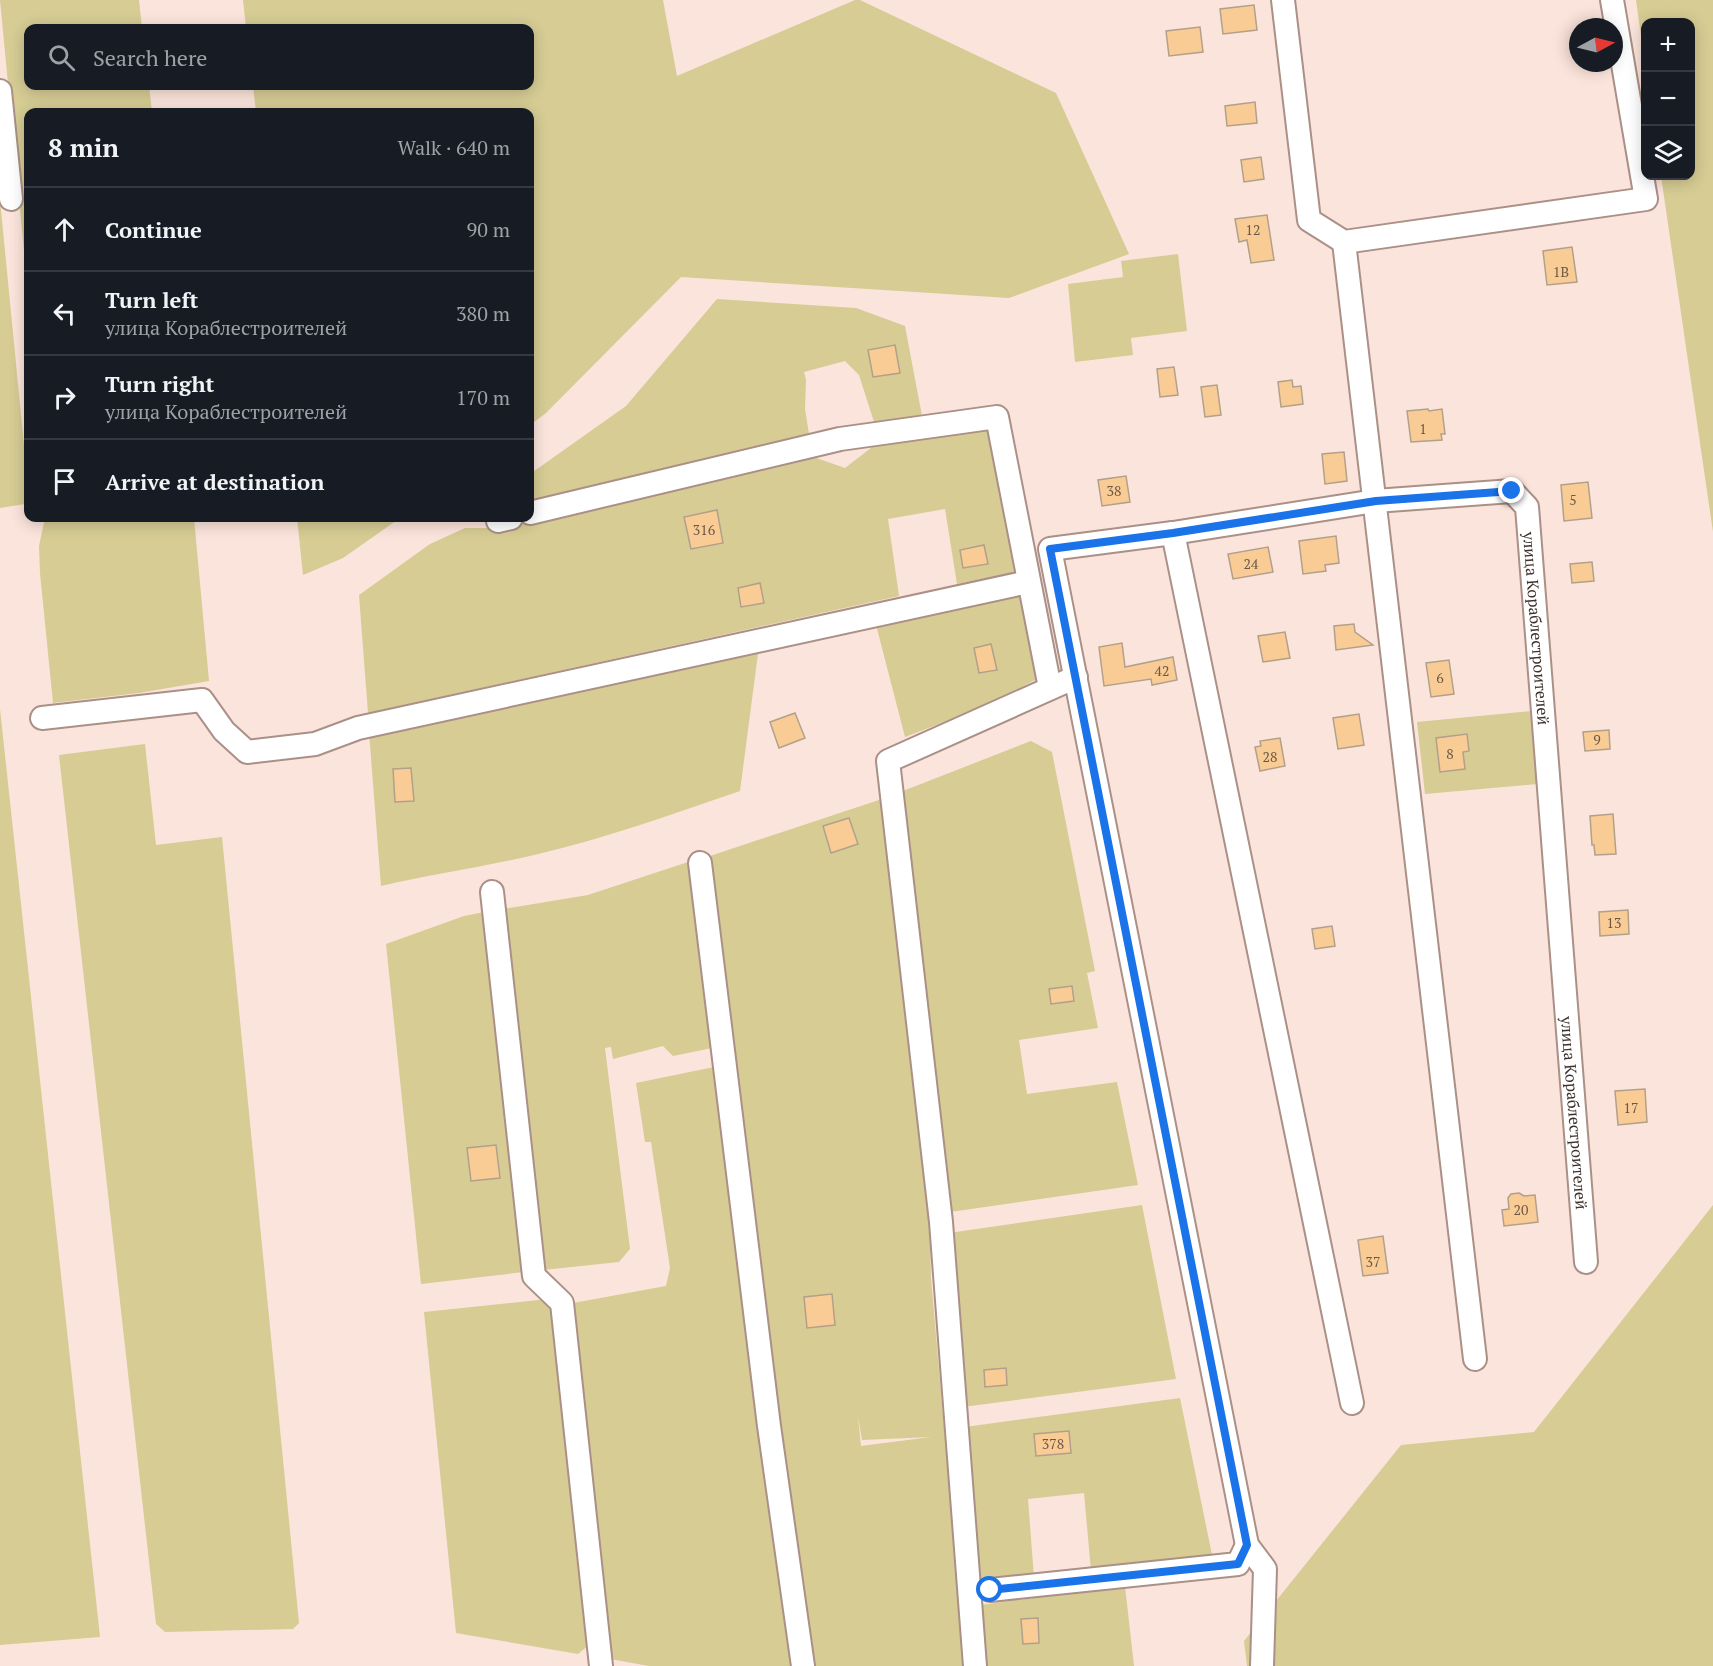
<!DOCTYPE html>
<meta charset="utf-8">
<style>
body{margin:0;font-family:"PT Serif",serif;background:#20242c;color:#f1f3f6}
.controls{position:absolute;right:18px;top:18px;display:grid;overflow:hidden;border-radius:12px;box-shadow:0 3px 15px #0003}
.controls button{width:54px;height:54px;display:grid;place-items:center;padding:0;border:0;border-bottom:2px solid #363941;background:#171b24;color:#f1f3f6;font:30px sans-serif}
.compass{position:absolute;left:1569px;top:18px;width:54px;height:54px;border-radius:50%;background:#171b24;box-shadow:0 3px 15px #0003;rotate:83deg}
.stop{position:absolute;width:18px;height:18px;margin:-14px;border:4px solid #1a73e8;border-radius:50%;background:#fff}
.stop.end{background:#1a73e8;border-color:#fff;box-shadow:0 2px 6px #0008}
.list{margin:0;padding:0;list-style:none}
h2{display:flex;justify-content:space-between;align-items:center;height:78px;margin:0;padding:0 24px;font-size:26px}
h2 small{font-size:20px;font-weight:400;color:#9ea1a6}
.list li{display:grid;grid-template-columns:39px 1fr auto;gap:18px;align-items:center;box-sizing:border-box;height:84px;padding:0 24px;border-top:2px solid #363941}
.list b{display:block;font-size:22px;white-space:nowrap}
.list p{margin:0;font-size:20px;white-space:nowrap;color:#9ea1a6}
.list em{font-size:20px;font-style:normal;color:#9ea1a6}
.icon{flex:none;width:33px;height:33px;fill:none;stroke:currentColor;stroke-width:2;stroke-linecap:round;stroke-linejoin:round}
.map{position:relative;flex:none;width:1713px;height:1666px;overflow:hidden}
.search{position:absolute;background:#171b24;box-shadow:0 3px 15px #0003;left:24px;top:24px;width:510px;height:66px;display:flex;align-items:center;gap:15px;box-sizing:border-box;padding:0 21px;border-radius:12px;color:#9ea1a6;font-size:22px}
.panel{position:absolute;background:#171b24;box-shadow:0 3px 15px #0003;left:24px;top:108px;width:510px;height:414px;border-radius:12px}
.map>svg:first-child{display:block}
</style>
<div class="map">
<svg width="1713" height="1666" viewBox="0 0 1713 1666">
<rect width="100%" height="100%" fill="#fbe4db"/>
<path fill="#d6cc94" fill-rule="evenodd" d="M0,0H139L142,28H28V86H149L152,112H28V293Z
M243,0H663L677,76L855,0H860L1056,93L1129,254L1009,298L681,277L546,413L530,425V112H256L253,86H530V28H246Z
M1636,0H1713V532L1661,176H1690V22H1646L1645,65Z
M0,200L28,486L25,504L0,508Z
M1178,254L1187,331L1131,338L1133,355L1075,362L1068,284L1123,277L1121,261Z
M717,299L856,308L905,326L922,416L875,425L859,375L845,361L804,372L806,380L805,409L809,434L530,501V474L626,406Z
M989,424L1017,572L957,584L945,509L888,519L899,596L368,713L359,595L430,544L465,528H499L805,454L845,468L876,444Z
M45,518H194L209,681L139,693L53,703L40,573L39,546Z
M297,518H400L343,558L303,575Z
M1020,591L1037,679L978,709L905,737L875,621Z
M759,646L740,791C672,814 604,839 534,855C483,867 432,874 381,886L369,732Z
M0,709L100,1637L0,1645Z
M1532,711L1538,784L1425,794L1417,722Z
M1031,741L1052,752L1095,971L1087,973L1098,1028L1019,1040L1027,1094L1117,1082L1138,1185L950,1212L903,791Z
M145,744L156,845L222,837L299,1623L293,1629L165,1632L156,1624L59,755Z
M885,798L929,1194L931,1278L965,1666H814C774,1397 741,1127 710,856ZM858,1416L862,1440L931,1437L861,1446Z
M691,861L712,1048L673,1056L663,1046L613,1059L611,1047L605,1048L630,1249L619,1262L543,1270L503,909L588,895Z
M484,912L524,1272L421,1284L386,944L464,916Z
M714,1067L794,1666H649L610,1659L573,1303L666,1286L670,1268L651,1142H645L636,1083Z
M1142,1205L1176,1379L963,1407L949,1233Z
M1713,1205V1666H1247L1244,1641L1401,1445L1534,1432Z
M548,1299L553,1305L590,1644L578,1654L456,1633L424,1312Z
M1180,1398L1212,1555L1091,1571L1084,1493L1028,1499L1034,1578L978,1585L965,1427Z
M1125,1586L1134,1666H985L980,1605Z"/>
<path fill="#facc95" stroke="#b2a08b" stroke-width="1.5" d="M1254,5L1257,30L1223,34L1220,9Z
M1200,27L1203,52L1169,56L1166,31Z
M1255,102L1257,123L1227,126L1225,106Z
M1261,157L1264,179L1244,182L1241,160Z
M1267,215L1274,260L1251,263L1247,240L1239,242L1235,219Z
M1572,247L1577,282L1547,285L1543,251Z
M895,345L900,373L873,377L868,350Z
M1174,367L1178,395L1160,397L1157,369Z
M1292,380L1293,387L1301,386L1303,404L1281,407L1278,382Z
M1217,385L1221,415L1205,417L1201,387Z
M1428,409L1429,411L1442,409L1445,434H1441L1442,440L1411,442L1407,411Z
M1344,452L1347,481L1325,484L1322,454Z
M1126,476L1130,502L1102,506L1098,480Z
M1588,482L1592,518L1564,521L1561,485Z
M717,510L723,543L691,549L684,517Z
M1336,536L1339,563L1325,565L1326,571L1303,574L1299,541Z
M984,545L988,564L963,568L960,550Z
M1268,547L1273,572L1233,579L1228,554Z
M1592,562L1594,581L1572,583L1570,564Z
M760,583L764,603L741,607L738,588Z
M1354,624L1355,632L1373,645L1336,650L1334,626Z
M1285,632L1290,658L1263,662L1258,636Z
M1122,643L1125,667L1173,657L1177,680L1152,685L1151,679L1104,686L1099,647Z
M991,644L997,670L979,673L974,648Z
M1449,660L1454,694L1431,697L1426,663Z
M795,713L805,738L779,748L770,722Z
M1359,714L1364,745L1338,749L1333,718Z
M1609,730L1610,749L1585,751L1583,732Z
M1467,734L1469,751L1463,752L1465,769L1440,772L1436,738Z
M1280,738L1285,766L1260,771L1255,747L1261,746L1260,741Z
M411,768L414,801L395,802L393,769Z
M1613,814L1616,854L1595,855L1594,845H1592L1590,816Z
M849,818L858,844L831,853L823,826Z
M1628,910L1629,934L1600,936L1599,912Z
M1332,926L1335,946L1315,949L1312,929Z
M1072,986L1074,1001L1051,1004L1049,989Z
M1645,1089L1647,1122L1618,1125L1615,1091Z
M496,1145L500,1178L471,1181L467,1148Z
M1519,1193L1524,1196L1535,1195L1538,1222L1504,1226L1502,1210L1509,1209L1508,1198L1511,1194Z
M1383,1236L1388,1273L1363,1276L1358,1240Z
M832,1294L835,1325L807,1328L804,1297Z
M1006,1368L1007,1385L985,1387L984,1370Z
M1069,1431L1071,1453L1036,1456L1034,1434Z
M1038,1618L1039,1643L1023,1644L1021,1619Z"/>
<g fill="none" stroke-linecap="round" stroke-linejoin="round">
<defs>
<g id="street">
<path d="M1283,0L1309,220L1344,242L1646,199L1612,0"/>
<path d="M0,91L11,199"/>
<path d="M1344,242L1475,1359"/>
<path d="M530,513L840,439L997,417L1050,688"/>
<path d="M498,521L511,518"/>
<path d="M1173,533L1352,1403"/>
<path d="M42,718L202,700L224,731L247,752L315,744L358,728L1028,582"/>
<path d="M700,863L769,1426L803,1666"/>
<path d="M492,892L534,1276L562,1303L601,1666"/>
<path d="M990,1590L1238,1564L1247,1545"/>
<path d="M975,1666L941,1222L888,761L1076,677"/>
<path id="s1" d="M1262,1666L1265,1569L1247,1545L1050,549L1173,533L1375,501L1512,491L1527,507L1586,1262"/>
</g>
</defs>
<use href="#street" stroke="#aa9086" stroke-width="26"/>
<use href="#street" stroke="#fff" stroke-width="22"/>
</g>
<g fill="none" stroke-linecap="round" stroke-linejoin="round">
<path stroke="#1a73e8" stroke-width="8" d="M990,1590L1238,1564L1247,1545L1050,549L1173,533L1376,501L1512,491"/>
</g>
<g text-anchor="middle" stroke-width="5" stroke-linejoin="round" paint-order="stroke">
<g font-size="14" fill="#6c5847">
<text x="1253" y="235">12</text>
<text x="1561" y="277">1В</text>
<text x="1423" y="434">1</text>
<text x="1114" y="496">38</text>
<text x="1573" y="505">5</text>
<text x="704" y="535">316</text>
<text x="1251" y="569">24</text>
<text x="1162" y="676">42</text>
<text x="1440" y="683">6</text>
<text x="1597" y="745">9</text>
<text x="1450" y="759">8</text>
<text x="1270" y="762">28</text>
<text x="1614" y="928">13</text>
<text x="1631" y="1113">17</text>
<text x="1521" y="1215">20</text>
<text x="1373" y="1267">37</text>
<text x="1053" y="1449">378</text>
</g>
<g font-size="16" fill="#3c312d" stroke="#fff">
<text dy="6" stroke="none"><textPath href="#s1" startOffset="1752">улица Кораблестроителей</textPath></text>
<text dy="6" stroke="none"><textPath href="#s1" startOffset="2238">улица Кораблестроителей</textPath></text>
</g>
</g>
</svg>
<div class="controls">
<button>+</button>
<button>−</button>
<button><svg class="icon" aria-label="layers" viewBox="0 0 24 24"><path d="M12 4l9 5-9 5-9-5zM3 14l9 5 9-5"/></svg></button>
</div>
<svg class="compass" viewBox="-18 -18 36 36"><path d="M0-13l5 13h-10z" fill="#e53935"/><path d="M0 13l5-13h-10z" fill="#9ea1a6"/></svg>
<div class="stop" style="left:990px;top:1590px"></div>
<div class="stop end" style="left:1512px;top:491px"></div>
<div class="search"><svg class="icon" aria-label="search" viewBox="0 0 24 24"><circle cx="10" cy="10" r="6"/><path d="M15 15l6 6"/></svg>Search here</div>
<section class="panel">
<h2>8 min<small>Walk · 640 m</small></h2>
<ul class="list">
<li><svg class="icon" aria-label="ahead" viewBox="0 0 24 24"><path d="M12 20V5M6 11l6-6 6 6"/></svg><div><b>Continue</b></div><em>90 m</em></li>
<li><svg class="icon" aria-label="left" viewBox="0 0 24 24"><path d="M17 20v-9H6M10 6l-5 5 5 5"/></svg><div><b>Turn left</b><p>улица Кораблестроителей</p></div><em>380 m</em></li>
<li><svg class="icon" aria-label="right" viewBox="0 0 24 24"><path d="M7 20v-9h11M14 6l5 5-5 5"/></svg><div><b>Turn right</b><p>улица Кораблестроителей</p></div><em>170 m</em></li>
<li><svg class="icon" aria-label="arrive" viewBox="0 0 24 24"><path d="M6 21V4h12l-3 4 3 4H6"/></svg><div><b>Arrive at destination</b></div></li>
</ul>
</section>
</div>
